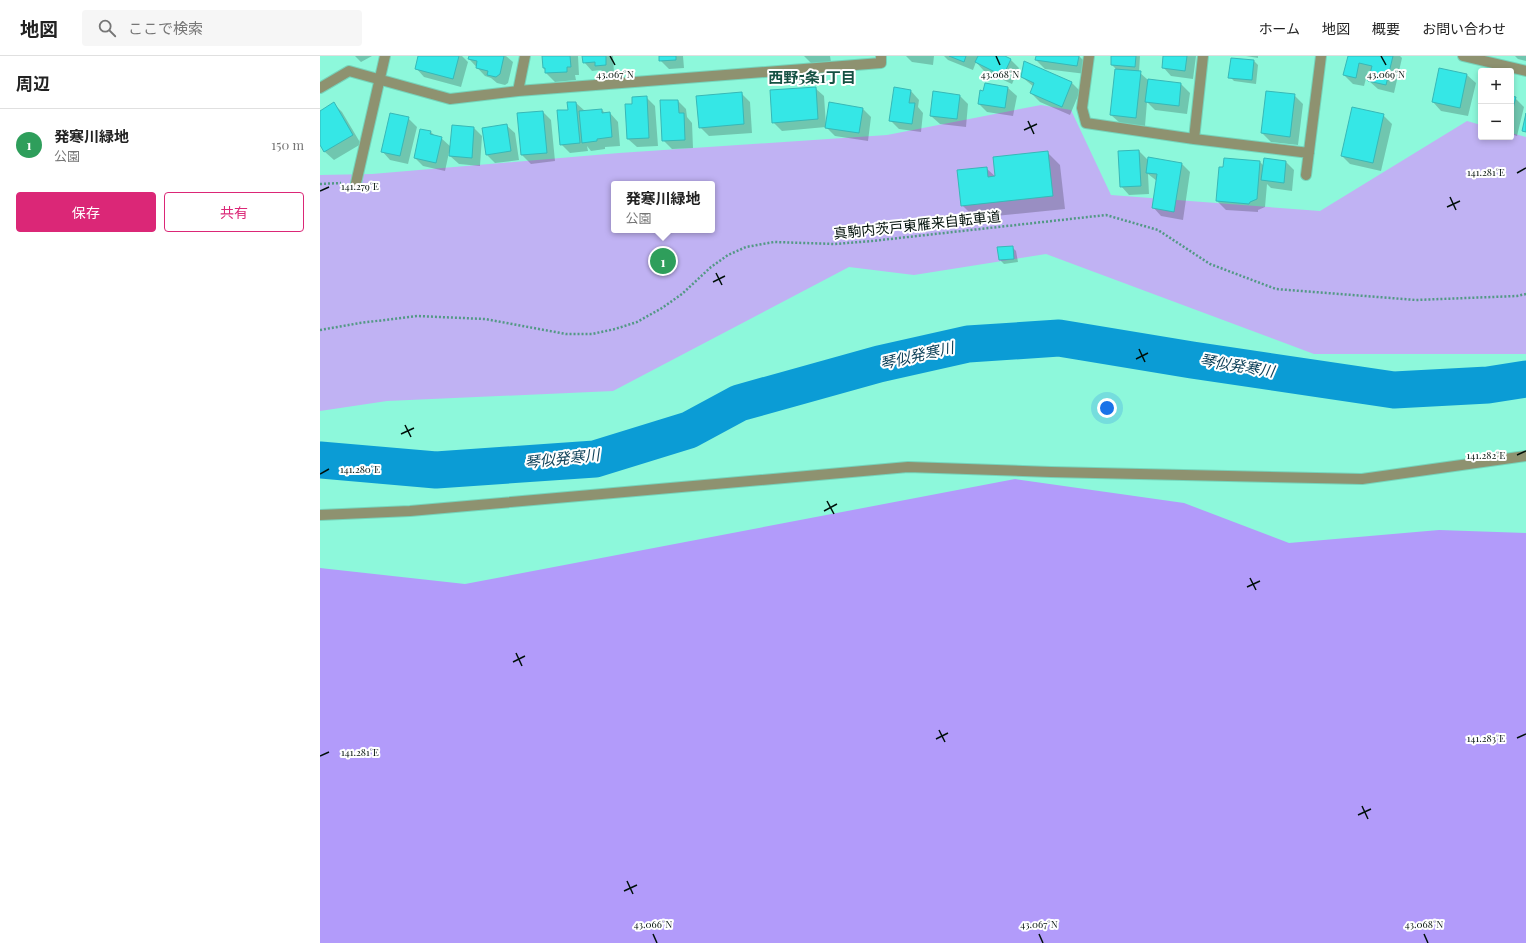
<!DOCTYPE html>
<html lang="ja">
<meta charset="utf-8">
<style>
body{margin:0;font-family:"Playfair Display","Noto Sans JP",serif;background:#f6f6f6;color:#222}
.controls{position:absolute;right:12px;top:12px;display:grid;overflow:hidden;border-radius:4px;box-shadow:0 2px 6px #0003}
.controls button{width:36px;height:36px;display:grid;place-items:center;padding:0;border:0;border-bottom:1px solid #e0e0e0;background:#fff;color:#222;font:20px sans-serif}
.you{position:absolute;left:787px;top:352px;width:14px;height:14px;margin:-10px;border:3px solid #fff;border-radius:50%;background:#1a73e8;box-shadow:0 0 0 6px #1a73e833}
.badge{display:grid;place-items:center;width:26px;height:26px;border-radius:50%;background:#db2777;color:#fff;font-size:13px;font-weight:700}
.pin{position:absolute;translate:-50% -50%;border:2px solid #fff;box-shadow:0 1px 4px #0006}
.popup{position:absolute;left:291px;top:125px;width:104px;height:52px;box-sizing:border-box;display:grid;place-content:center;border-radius:4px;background:#fff;filter:drop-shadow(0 1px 3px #0005);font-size:13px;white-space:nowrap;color:#767676}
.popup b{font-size:15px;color:#222}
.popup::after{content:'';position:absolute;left:50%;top:100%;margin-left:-8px;border:8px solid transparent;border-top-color:#fff}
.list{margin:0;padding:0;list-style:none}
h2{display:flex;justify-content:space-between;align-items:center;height:52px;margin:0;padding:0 16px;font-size:17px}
h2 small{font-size:13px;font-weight:400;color:#767676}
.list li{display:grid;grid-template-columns:26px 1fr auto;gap:12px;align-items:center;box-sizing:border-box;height:72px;padding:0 16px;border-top:1px solid #e0e0e0}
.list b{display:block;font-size:15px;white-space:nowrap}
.list p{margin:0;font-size:13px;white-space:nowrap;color:#767676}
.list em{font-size:13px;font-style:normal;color:#767676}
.actions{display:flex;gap:8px;padding:12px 16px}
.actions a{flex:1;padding:9px 0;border:1px solid #db2777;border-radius:4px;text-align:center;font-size:14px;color:#db2777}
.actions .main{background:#db2777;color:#fff}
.icon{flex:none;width:22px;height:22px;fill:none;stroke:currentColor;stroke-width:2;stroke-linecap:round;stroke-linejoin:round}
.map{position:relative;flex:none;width:1206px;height:887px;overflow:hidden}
header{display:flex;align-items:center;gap:24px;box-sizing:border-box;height:56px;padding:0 20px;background:#fff;border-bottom:1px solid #e0e0e0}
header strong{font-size:19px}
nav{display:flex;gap:22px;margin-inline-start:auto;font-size:14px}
.search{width:280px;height:36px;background:#f6f6f6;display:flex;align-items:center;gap:10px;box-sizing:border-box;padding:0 14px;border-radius:4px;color:#767676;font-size:15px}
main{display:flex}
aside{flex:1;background:#fff}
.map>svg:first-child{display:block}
</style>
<header>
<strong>地図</strong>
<div class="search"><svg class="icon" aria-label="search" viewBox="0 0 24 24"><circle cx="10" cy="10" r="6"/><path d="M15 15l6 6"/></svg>ここで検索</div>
<nav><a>ホーム</a><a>地図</a><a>概要</a><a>お問い合わせ</a></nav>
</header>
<main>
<aside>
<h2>周辺<small></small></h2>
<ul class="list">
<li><span class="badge" style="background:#2e9e5b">1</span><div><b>発寒川緑地</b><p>公園</p></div><em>150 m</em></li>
</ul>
<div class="actions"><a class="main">保存</a><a>共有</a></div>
</aside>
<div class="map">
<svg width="1206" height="887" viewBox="0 0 1206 887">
<rect width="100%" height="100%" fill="#8df8db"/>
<path fill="#c0b2f3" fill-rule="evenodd" d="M721,49L751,54L791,139L1000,155L1147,65L1161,69V81H1191V77L1206,81V298H994L726,198L594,219L529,211L293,335L67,345L0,355V119L52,118L299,97L567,79ZM294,128H392V174H294Z"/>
<path fill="#b29bfa" d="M695,423L864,447L969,487L1119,474L1206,477V887H0V512L145,528Z"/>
<path fill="#0003" d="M35,0H52L41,6Z
M99,0H142L148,6L141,31L104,21L96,12Z
M150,0H186L193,6L188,27L185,29L177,27L171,22L165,20L149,3Z
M223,0H258L259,19H255L256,24L235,26L226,17L224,12Z
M263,0H293L294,17L285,18L281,14L272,15L264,6Z
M340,0H363L364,12L349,13L340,4Z
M484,0H510L511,6L492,8Z
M586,0H614L613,9L592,6Z
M624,0H683L691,4L699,12L692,28L664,15L656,6L653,14L628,4Z
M717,0H759L767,8L766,18L725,13L716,4Z
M792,0H820L819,16L828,24L861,28L870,37L867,58L835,54L827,46L825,70L800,67L791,59L796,13L792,9Z
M844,0H876L873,23L851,20L843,11Z
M926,0H938V2Z
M1029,0H1080L1082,2L1074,37L1058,33L1049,25L1051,16L1048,15L1044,30L1033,28L1024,19Z
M1195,0H1206V5L1198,3Z
M912,3L934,5L938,9L936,28L914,25L910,21Z
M705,7L752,27L760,35L750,59L720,46L711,37L714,31L702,21Z
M1120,13L1147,19L1156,27L1148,60L1121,55L1113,46Z
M665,28L688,32L697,40L693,60L667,56L659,48L664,36Z
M495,32L504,40L506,69L543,53L551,61L548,85L515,80L506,71L462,75L453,66Z
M591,35L599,44L598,51L603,57L601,76L579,73L570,64Z
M421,37L430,46L432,77L389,80L380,71Z
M614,37L640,40L648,48L646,71L620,68L611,60Z
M974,39L983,48L978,89L951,86L942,77Z
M326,41L335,50L338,90L317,91L308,83L313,49Z
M1191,41L1195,42L1204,51L1197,80L1191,78Z
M358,45L366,53L367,61L372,67L373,92L352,93L343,84Z
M256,47L265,55L282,54L286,58L290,57L298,66L300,90L285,91V93L271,95L267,90L268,95L250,97L241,88L249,54Z
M14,48L22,56L41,88L14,104L5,96L0,87V56Z
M223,56L231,64L235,105L211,108L202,99L198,58Z
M1063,59L1072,68L1061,115L1030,108L1022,100Z
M88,62L97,71L88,108L70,104L62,95Z
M186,69L195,77L199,104L175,107L167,99Z
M154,72L162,80L160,110L139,108L130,100L131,93L130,92L125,115L103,110L95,102L101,74L111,76L115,80L121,82L131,91Z
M819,95L829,105L862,108L870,116L863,164L841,160L833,151L837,125L828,118L829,138L809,139L801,130Z
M727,96L740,109L745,153L655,162L642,149L666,112L676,121Z
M940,106L944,110L966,106L974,114L972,135L951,132L947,128L945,151L938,154V156L906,154L897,145Z
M692,191L696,195L698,206L684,208L680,204L679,192Z"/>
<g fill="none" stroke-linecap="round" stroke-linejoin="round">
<path stroke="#0b9cd5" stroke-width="37" d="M0,404L116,414L275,403L369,374L419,347L559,308L648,288L739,282L872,304L1074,334L1168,329L1206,323"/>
</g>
<path fill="#35e7e6" stroke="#37b8b7" d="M98,0H139L133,23L95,13Z
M149,0H184L180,18L176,21L167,19L168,15L156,12L157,5L148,3Z
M222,0H250L251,11H247V16L225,17V12H223Z
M262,0H286V9L275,10V6L263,7Z
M339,0H356V4L339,5Z
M629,0H646L644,6Z
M658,0H685L691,3L683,20L655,6Z
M716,0H759L757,10L715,4Z
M791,0H816L815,11L791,9Z
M843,0H867L865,15L842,12Z
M1028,0H1073L1066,29L1048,25L1052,10L1039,7L1036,22L1023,19Z
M911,2L934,4L932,24L908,22Z
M704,5L752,26L742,51L710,37L714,27L701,21Z
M1119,12L1147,18L1140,52L1112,46Z
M795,13L821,15L816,62L790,59Z
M828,23L861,27L859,50L825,46Z
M665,27L688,31L685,52L658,48L660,34L663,35Z
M496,31L498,63L452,67L450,34Z
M574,31L591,34L589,47H595L592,68L569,65Z
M613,35L640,39L637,63L610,60Z
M946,35L975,38L970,81L941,77Z
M422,36L424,68L379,72L376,40Z
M327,40L329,82L307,83L305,48H312V41Z
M1191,40L1196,41L1191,60Z
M340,44H358L359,57H364L365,84L342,85Z
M14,46L33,79L4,96L0,89V55Z
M247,46H256L260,87L240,89L237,54H248Z
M509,46L543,52L539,77L505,72Z
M1032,51L1064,58L1053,107L1021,100Z
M282,53V57L290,56L292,81L277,83V85L262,87L259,55Z
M223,55L227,97L201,99L197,57Z
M70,57L89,61L80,100L61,96Z
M1206,57V76L1202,75Z
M187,68L191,95L166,99L162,72Z
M132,69L154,71L152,102L129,100Z
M100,73L111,75L110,78L122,81L116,107L94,102Z
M819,94L821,130L800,131L798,95Z
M728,95L733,140L641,150L637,114L667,111L668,121L675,120L673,101Z
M828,101L862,107L854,156L832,152L837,118L826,117Z
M904,102L940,105L937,143L930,146L929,148L896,145L899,111H903Z
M944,102L966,105L964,127L941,124Z
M693,190L694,203L679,204L677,191Z"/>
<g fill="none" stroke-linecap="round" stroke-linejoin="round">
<defs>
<path id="street" d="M769,0L762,52L766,67L874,83L989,97
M1143,0L1206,15
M0,32L29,15L130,43L198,35L561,7V0
M198,35L205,0
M874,83L883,0
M986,119L1001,0
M36,127L65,0
M0,459L90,455L588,411L731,416L1042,423L1206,400"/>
</defs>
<use href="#street" stroke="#76d3ba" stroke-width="12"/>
<path stroke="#539885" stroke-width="2.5" stroke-dasharray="2 2" stroke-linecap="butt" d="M0,128L21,127
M0,274L40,267L97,260L165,263L246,278H272L295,273L317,266L342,252L362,238L391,211L408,199L426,191L454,186L515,188L552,185L786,159L838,174L890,208L956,233L1096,244L1197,240L1206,238"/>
<use href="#street" stroke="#8e9270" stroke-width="10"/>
</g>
<path fill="none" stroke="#00100a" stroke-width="1.5" d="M290,0L295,9M676,0L680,9M1061,0L1066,9M708,65L714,78M704,74L717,68M1197,117L1206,112M0,135L9,131M1130,141L1136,154M1127,151L1140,145M396,217L402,229M393,226L405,220M819,293L825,306M816,303L828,297M85,369L91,381M81,378L94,372M1197,399L1206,395M0,418L9,413M507,445L514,458M504,455L517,448M930,522L936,534M927,531L940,525M196,597L202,610M193,606L205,600M619,674L625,686M1197,682L1206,678M616,683L628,677M0,700L9,696M1042,750L1048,763M1038,759L1051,753M307,825L313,838M304,835L317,829M333,878L337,887M719,878L723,887M1104,878L1108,887"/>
<g text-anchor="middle" stroke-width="4" stroke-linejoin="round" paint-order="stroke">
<g font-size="14" fill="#00100a" stroke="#fff">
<text transform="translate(597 169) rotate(-6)" y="5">真駒内茨戸東雁来自転車道</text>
</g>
<g font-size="15" font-weight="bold" fill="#155143" stroke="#fff">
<text x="492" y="27">西野5条1丁目</text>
</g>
<g font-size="15" font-style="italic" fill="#0f425a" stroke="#fff">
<text transform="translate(597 300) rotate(-13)" y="5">琴似発寒川</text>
<text transform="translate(917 310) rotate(9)" y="5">琴似発寒川</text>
<text transform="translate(242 403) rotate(-6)" y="5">琴似発寒川</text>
</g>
</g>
<g font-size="10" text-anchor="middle" fill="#00100a" stroke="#fff" stroke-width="4" stroke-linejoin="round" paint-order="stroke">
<text x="295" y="22">43.067°N</text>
<text x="680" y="22">43.068°N</text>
<text x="1066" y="22">43.069°N</text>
<text x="1166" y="120">141.281°E</text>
<text x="40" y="134">141.279°E</text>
<text x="1166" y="403">141.282°E</text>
<text x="40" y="417">141.280°E</text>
<text x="1166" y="686">141.283°E</text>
<text x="40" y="700">141.281°E</text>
<text x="333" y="872">43.066°N</text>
<text x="719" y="872">43.067°N</text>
<text x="1104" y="872">43.068°N</text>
</g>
</svg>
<div class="controls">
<button>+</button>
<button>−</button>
</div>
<div class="you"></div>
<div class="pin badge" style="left:343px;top:205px;background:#2e9e5b">1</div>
<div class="popup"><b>発寒川緑地</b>公園</div>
</div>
</main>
